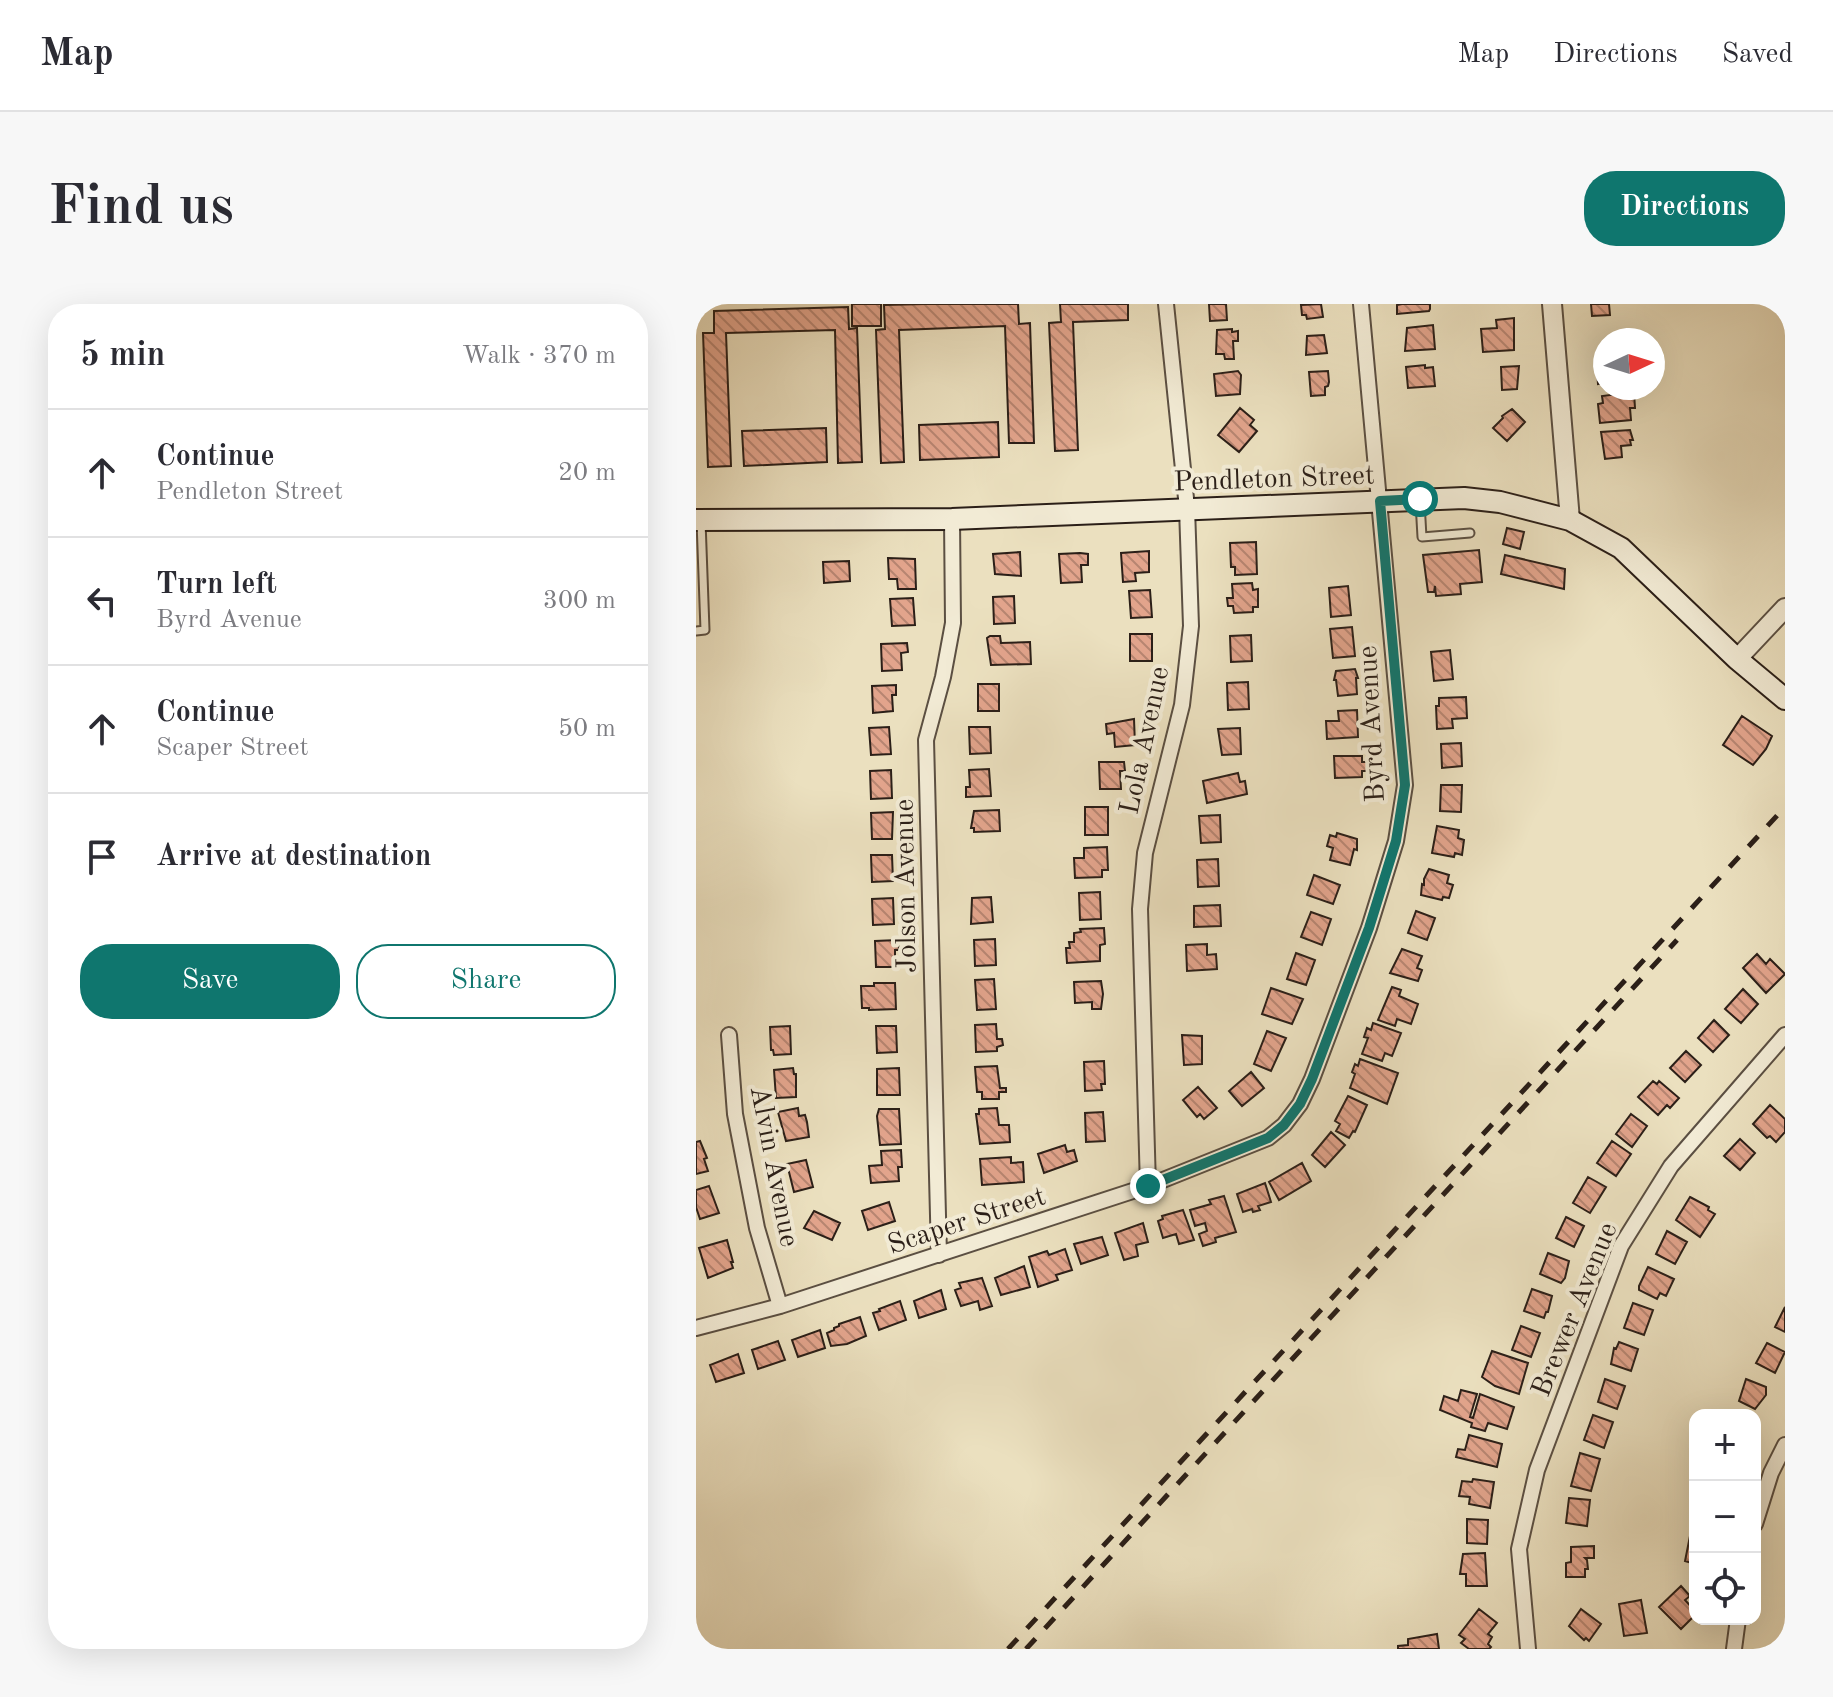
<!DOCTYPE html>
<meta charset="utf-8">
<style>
body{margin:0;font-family:"Old Standard TT",serif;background:#f7f7f7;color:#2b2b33}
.controls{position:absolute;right:24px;bottom:24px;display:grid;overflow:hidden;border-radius:16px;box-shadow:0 8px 32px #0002}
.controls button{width:72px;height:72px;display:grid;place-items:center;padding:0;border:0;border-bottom:2px solid #e1e1e2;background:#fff;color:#2b2b33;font:40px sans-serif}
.compass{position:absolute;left:897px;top:24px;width:72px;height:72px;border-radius:50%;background:#fff;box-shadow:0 8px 32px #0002;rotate:86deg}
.stop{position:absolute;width:24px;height:24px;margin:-18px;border:6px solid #0f766e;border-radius:50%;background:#fff}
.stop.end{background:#0f766e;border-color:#fff;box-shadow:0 2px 8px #0008}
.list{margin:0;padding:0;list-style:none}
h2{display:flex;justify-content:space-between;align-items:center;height:104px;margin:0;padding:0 32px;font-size:34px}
h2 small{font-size:26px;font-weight:400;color:#7c7c81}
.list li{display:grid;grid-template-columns:52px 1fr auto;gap:24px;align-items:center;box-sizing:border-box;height:128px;padding:0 32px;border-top:2px solid #e1e1e2}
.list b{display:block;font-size:30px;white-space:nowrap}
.list p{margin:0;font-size:26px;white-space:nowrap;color:#7c7c81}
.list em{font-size:26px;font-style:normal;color:#7c7c81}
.actions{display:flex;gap:16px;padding:24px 32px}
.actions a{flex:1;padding:18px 0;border:2px solid #0f766e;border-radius:32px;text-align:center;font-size:28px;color:#0f766e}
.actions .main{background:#0f766e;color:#fff}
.icon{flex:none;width:44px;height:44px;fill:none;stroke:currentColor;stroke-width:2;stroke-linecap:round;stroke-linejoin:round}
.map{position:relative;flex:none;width:1089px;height:1345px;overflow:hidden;border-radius:32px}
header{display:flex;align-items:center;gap:48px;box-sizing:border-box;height:112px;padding:0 40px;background:#fff;border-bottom:2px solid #e1e1e2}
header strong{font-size:38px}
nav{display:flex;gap:44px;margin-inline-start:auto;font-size:28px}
.intro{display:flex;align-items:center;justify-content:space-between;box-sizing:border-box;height:192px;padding:0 48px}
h1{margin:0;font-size:56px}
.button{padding:20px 36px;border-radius:32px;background:#0f766e;color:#fff;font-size:28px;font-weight:700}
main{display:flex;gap:48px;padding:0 48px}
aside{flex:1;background:#fff;border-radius:32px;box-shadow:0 8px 32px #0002}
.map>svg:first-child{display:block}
</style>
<header>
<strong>Map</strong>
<nav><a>Map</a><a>Directions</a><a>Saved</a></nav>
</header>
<div class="intro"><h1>Find us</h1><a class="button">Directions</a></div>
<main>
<aside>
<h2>5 min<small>Walk · 370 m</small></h2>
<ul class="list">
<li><svg class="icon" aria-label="ahead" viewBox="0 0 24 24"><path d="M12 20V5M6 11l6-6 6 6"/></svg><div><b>Continue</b><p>Pendleton Street</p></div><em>20 m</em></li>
<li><svg class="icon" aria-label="left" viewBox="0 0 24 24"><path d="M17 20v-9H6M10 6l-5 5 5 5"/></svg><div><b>Turn left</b><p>Byrd Avenue</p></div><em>300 m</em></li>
<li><svg class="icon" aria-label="ahead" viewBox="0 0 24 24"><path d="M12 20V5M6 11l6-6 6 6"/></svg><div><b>Continue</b><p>Scaper Street</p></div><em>50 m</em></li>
<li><svg class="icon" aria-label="arrive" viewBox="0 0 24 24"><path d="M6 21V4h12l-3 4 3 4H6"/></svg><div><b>Arrive at destination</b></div></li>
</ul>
<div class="actions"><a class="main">Save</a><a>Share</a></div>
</aside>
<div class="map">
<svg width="1089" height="1345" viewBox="0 0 1089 1345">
<defs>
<pattern id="building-back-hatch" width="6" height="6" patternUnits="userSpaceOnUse" patternTransform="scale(2)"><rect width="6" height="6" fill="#e2a48c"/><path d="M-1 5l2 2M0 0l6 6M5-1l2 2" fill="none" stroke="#b78571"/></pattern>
</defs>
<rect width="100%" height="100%" fill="#ebe0bf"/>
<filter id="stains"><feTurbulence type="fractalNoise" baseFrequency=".0025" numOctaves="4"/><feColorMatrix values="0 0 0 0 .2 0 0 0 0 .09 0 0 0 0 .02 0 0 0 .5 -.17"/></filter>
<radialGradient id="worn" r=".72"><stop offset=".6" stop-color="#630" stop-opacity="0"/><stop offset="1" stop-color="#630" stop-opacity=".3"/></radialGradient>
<path fill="url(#building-back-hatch)" stroke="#2b1f18" stroke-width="2" d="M156,0H185V22H156Z
M229,0H322L323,20L334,19L338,139H313L309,22L203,26L208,158L185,159L180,26L189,25L188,1Z
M364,0H432V16L377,18L382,146L359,147L353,19L365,18Z
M513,0H530L531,16L514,17Z
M625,0L627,13L611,15L610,11H606L605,1Z
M706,0H734V5L733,7L701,10V1Z
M895,0H913L914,11L896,12Z
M152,3L153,25L161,24L166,158L142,159L139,26L30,29L35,162L12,163L7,29H18V7Z
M818,14V46L787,48L785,25L801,24L800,16Z
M737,21L739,45L709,47L711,24Z
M536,25V28L542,27V37H537L538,55H529L528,50H520L521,26Z
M628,31L631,49L610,51L611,32Z
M909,50V79L902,80L900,51Z
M729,61V64L737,63L739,82L712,84L710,63Z
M823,62L821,85L806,86L805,63Z
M542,67L545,71L544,90L520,92L518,70Z
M632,67L633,78L632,82L629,83V91L615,92L613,68Z
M938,88L939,104H934L935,116L904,119L902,100L907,99L906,92Z
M544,104L558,116L554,121L561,127L543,148L522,131Z
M816,105L829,118L811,137L797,124L807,114L806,112Z
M302,118L303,153L224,156L223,121Z
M130,124L131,158L48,162L46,127Z
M934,126L937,136H934L935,141L925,142L926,153L909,155L905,128Z
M811,224L828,228L824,245L807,240Z
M560,238L561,270L539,271V263H535L534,239Z
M783,246L786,278L764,280L765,290L740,292L739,282L738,288H732L727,251Z
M453,247V268L439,269L440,277L427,278L425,249Z
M324,248L325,272L299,270L297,250Z
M384,249L392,250V261H385L386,278L365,279L363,250Z
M809,251L869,265L868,285L805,270Z
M192,254L219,255L220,285H202L201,275H193Z
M153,257L154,277L128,279L127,258Z
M556,279L557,286L562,285V303H557V308L538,309L537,302H532L531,294H537L536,280Z
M652,282L655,311L635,313L633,284Z
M454,286L456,313L435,314L433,287Z
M318,292L319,319L298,320L297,293Z
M217,294L219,321L196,322L194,295Z
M656,323L659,352L637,354L634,325Z
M434,330H456V357H434Z
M555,331L556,357L535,358L534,332Z
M294,332H304L305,339L334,338L335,360L295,361L291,334Z
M211,339L212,348L205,349L206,366L186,367L185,340Z
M754,346L757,375L738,377L735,348Z
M659,365L662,374H660L661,390L642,392L640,376H638L640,367Z
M552,378L553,405L532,406L531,379Z
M282,380H303V407H282Z
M200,381V391H196L197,407L177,409L176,382Z
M770,393L771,414L756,415L757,424L741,425L740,402H743V394Z
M661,406L662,433L631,435L630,417H643L642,407Z
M1046,412L1076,432L1070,445L1057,461L1027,441Z
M438,415L439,441L419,443L418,429L411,430L410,420Z
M193,423L195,450L175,451L173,424Z
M273,423H294L295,449L274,450Z
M544,424L545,450L526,451L522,425Z
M765,439L766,462L746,464L745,440Z
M638,452H666V458H671V467H666V473L639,474Z
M403,458H428L429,467H424L425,485H404Z
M293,465L295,492L270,493V483H274L273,466Z
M195,466L196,494L175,495L174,467Z
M542,469L544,478L549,477L551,490L511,499L507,477Z
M745,481H766L765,508L744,507Z
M389,503H412V531H389Z
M303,506L304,527L278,528V524H275L278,507Z
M197,508L196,535H176L175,509Z
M524,511L525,538L505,539L503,512Z
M741,522L763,526L762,534L768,536L766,551L759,549L758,553L736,549Z
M641,529L661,535V546L658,545L654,561L634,556L637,544L631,542L634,531L640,533Z
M411,543L412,566H406V573L379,574L378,554H388V544Z
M175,551H196L197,577L176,578Z
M522,555L523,582L502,583L501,556Z
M733,565L753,571L751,579L757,581L753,594L747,593L746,596L725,591L726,580L728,581V575Z
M618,571L644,581L637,600L611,591Z
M404,588L405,615L384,616L383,589Z
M295,593L297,618L275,620L276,594Z
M197,594L198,620L177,621L176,595Z
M524,601L525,622L498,623V602Z
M720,607L739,614L731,636L712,629Z
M615,608L635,615L626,641L605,633Z
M408,624L409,640L404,641V657L371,659L370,644H374L373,638H378V629L385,628L384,625Z
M299,635L300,661L279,662L278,636Z
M202,636L203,646H199V663H180L179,637Z
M511,640V651L520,650L521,665L491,667L490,641Z
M706,645L726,652L721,664L726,666L722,677L694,669Z
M600,649L619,656L610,681L591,675Z
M1061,650L1070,660L1074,655L1089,670L1070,689L1047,664Z
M298,675L300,705L281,706L279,676Z
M405,677L407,690L405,705H396V698L379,699L378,678Z
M178,679H199L200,705L173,706V704H166L165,682H178Z
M696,683L705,686L703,692L722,700L715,720L701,715L699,722L682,716Z
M575,684L607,695L596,720L566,710Z
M1047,685L1062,700L1045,719L1029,705Z
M1018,716L1033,731L1017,748L1002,734Z
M677,719L705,729L696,752L689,749L686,757L666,750L672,734L668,733L671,724L675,726Z
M300,720L301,735H306L307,741L301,743V747L280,748L279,721Z
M94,722L95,750L78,751L77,746H75L74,723Z
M180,722H200L201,748L181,749Z
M571,727L590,734L575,767L558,760Z
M486,731L506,732V760L488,761Z
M990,747L1005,761L989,778L974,764Z
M664,755L702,769L691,800L654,784L659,770L656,768L659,760L662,762Z
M408,757L409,780H405L406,786L389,787L388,758Z
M301,762L304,784H310V788H303V795H286V788H281L279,763Z
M97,764L98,770H100V793L80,794L78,766Z
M203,764L204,791H181V765Z
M555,768L568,784L546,802L533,787Z
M957,777L961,780L963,777L983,794L974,804L971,801L962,811L942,793Z
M502,783L521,804L508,815L504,810L501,813L487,796Z
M652,792L671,801L659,828L657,827L653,834L640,827L644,820L639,817Z
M1074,801L1089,815V828L1080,838L1074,832L1071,834L1057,820Z
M102,804L103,812L109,811L111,818L113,833L90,837L82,808Z
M301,804L303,821H313L314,838L284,840L280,810H283V805Z
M183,805H203L205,840L184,841L181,812Z
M407,808L409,837L390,838L389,809Z
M935,810L951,822L936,843L920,830Z
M635,828L649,841L629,863L616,851Z
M1044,835L1059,849L1044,866L1028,852Z
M4,837L11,854L8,855L12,867L0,870V838Z
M916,837L935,850L920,872L901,859Z
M369,841L371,848L378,846L381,857L348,869L342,850Z
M205,846L206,863H202L203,877L175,879L173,862L186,861L185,847Z
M315,853V859L327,858L328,878L286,881L284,855Z
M110,856L117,883L98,888L91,860Z
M606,859L615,877L583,896L573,878Z
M892,873L910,883L894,909L877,899Z
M569,879L575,898L562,902L564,906L557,908L556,905L547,908L541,890Z
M13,882L23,909L4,915L0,903V886Z
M528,892L540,928L519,934L520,938L507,942L503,930L511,927L509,919L499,922L494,906L515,900L513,896Z
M994,893L1013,903L1012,906L1019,910L1004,933L980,916Z
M193,898L199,917L172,926L166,907Z
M487,906L498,936L483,940L480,930L467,934L462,917L467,915L466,912Z
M118,907L144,919L136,936L108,924Z
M870,913L888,922L878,943L860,934Z
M447,919L452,938L440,941L442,952L428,956L419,929Z
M971,927L991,938L979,960L960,950Z
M406,933L412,951L385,960L378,940Z
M31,936L37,958H35L37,964L12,974L3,944Z
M369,945L376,966L360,971L362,976L342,983L333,953L351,947L353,951Z
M852,949L873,957L869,974L865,979L844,970Z
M328,962L334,983L305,991L299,974Z
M952,963L978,975L970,992L964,989L961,995L943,986V982Z
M286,974L296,1002L284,1006L282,997L265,1002L259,986L265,984L263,979Z
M836,985L856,992L852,1008H850L848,1014L828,1007Z
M245,986L250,1005L223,1014L218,997Z
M204,997L210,1016L183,1026L177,1009L184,1007L183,1005Z
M937,999L957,1006L948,1031L928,1024Z
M1089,1003V1028L1079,1023Z
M164,1013L170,1032L151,1040L135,1042L131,1029L138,1026V1024L143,1022V1020Z
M825,1022L844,1029L835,1053L816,1046Z
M124,1026L129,1044L102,1053L96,1036Z
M82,1037L89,1056L62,1065L56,1046Z
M923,1038L942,1045L935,1067L915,1060L918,1044L920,1045Z
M1071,1039L1089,1048L1079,1069L1060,1059Z
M796,1047L832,1059L823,1090L799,1082L786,1073Z
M42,1050L48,1069L20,1078L14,1061Z
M909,1075L929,1082L921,1105L902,1098Z
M1050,1075L1070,1083V1091L1059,1105L1043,1097Z
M765,1086L781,1090L774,1113L777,1114L784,1090L818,1103L811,1125L792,1119L789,1127L775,1123L776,1119L744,1106L748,1092L762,1097Z
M897,1111L917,1118L908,1144L888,1136Z
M773,1131L806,1140L801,1163L760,1153L762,1145L769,1146Z
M884,1149L904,1155L895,1187L875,1182Z
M777,1175L798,1178L794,1204L773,1200L774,1193L763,1192L766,1177L776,1178Z
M873,1194L894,1196L891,1222L870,1219Z
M771,1215L792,1216L791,1240L771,1239Z
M994,1232L999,1233V1260L989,1257Z
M898,1242V1254H889L891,1256L892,1265H889V1273H870V1259L875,1258V1243Z
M789,1249L791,1282H770V1270H764L767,1250Z
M985,1282L994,1292L989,1296L999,1307V1311L985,1325L963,1303Z
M945,1296L951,1329L928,1332L923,1300Z
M783,1305L801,1319L792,1330L796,1333L792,1340L795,1343L793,1345H773L765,1339L769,1335L763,1331Z
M885,1305L905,1320L893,1337L890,1334L888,1336L873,1322Z
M741,1330L743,1345H702V1342L712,1341V1335Z"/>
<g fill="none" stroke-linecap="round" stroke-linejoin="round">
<defs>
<path id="service" d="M724,198L726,233L774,229
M0,327L9,326L5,217"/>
<path id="minor" d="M33,731L39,810L61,924L84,1002
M452,882L444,605L449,549L486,401L495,322L491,204L470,0
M243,951L230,436L247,373L257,319L256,215
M0,1024L84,1002L452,882L572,834L588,821L604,800L616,775L673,624L700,537L709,481L665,0
M1059,1220L1075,1169L1089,1141
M832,1345L823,1245L841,1166L925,942L975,862L1089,731
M1038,1345L1042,1315"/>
<path id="tertiary" d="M856,0L874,216
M1041,355L1089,304"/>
<path id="secondary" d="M0,216L256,215L768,194L804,198L874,216L925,244L1041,355L1089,395"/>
</defs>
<use href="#service" stroke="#5b4f42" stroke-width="11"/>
<use href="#minor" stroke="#5b4f42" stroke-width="18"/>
<use href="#tertiary" stroke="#5b4f42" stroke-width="22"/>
<use href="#secondary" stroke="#2b1f18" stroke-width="24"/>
<use href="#service" stroke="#f2ebd5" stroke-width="7"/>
<use href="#minor" stroke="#f2ebd5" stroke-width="14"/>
<use href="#tertiary" stroke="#f2ebd5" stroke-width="18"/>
<use href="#secondary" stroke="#f2ebd5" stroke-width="20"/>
<path stroke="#2b1f18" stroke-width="5" stroke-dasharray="14 14" stroke-linecap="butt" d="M312,1345L1089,503
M330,1345L981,636"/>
</g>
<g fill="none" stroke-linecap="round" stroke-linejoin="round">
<path stroke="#0f766e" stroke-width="10" d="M452,882L572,834L588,821L604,800L616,775L673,624L700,537L709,481L684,197L724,195"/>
</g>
<g text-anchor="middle" stroke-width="8" stroke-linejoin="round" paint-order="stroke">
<g font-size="28" fill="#2b1f18" stroke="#f2ebd5">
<text transform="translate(578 173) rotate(-2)" y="10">Pendleton Street</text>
<text transform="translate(674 420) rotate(-93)" y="10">Byrd Avenue</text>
<text transform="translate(447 436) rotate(-78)" y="10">Lola Avenue</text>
<text transform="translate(208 582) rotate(-91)" y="10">Jolson Avenue</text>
<text transform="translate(80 862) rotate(79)" y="10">Alvin Avenue</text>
<text transform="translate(270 915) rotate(-18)" y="10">Scaper Street</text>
<text transform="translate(877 1005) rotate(-68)" y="10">Brewer Avenue</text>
</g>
</g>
<rect width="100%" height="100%" filter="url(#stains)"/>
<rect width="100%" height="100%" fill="url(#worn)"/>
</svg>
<div class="controls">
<button>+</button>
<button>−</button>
<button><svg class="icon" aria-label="locate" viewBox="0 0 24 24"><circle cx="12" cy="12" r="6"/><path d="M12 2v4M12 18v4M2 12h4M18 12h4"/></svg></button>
</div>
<svg class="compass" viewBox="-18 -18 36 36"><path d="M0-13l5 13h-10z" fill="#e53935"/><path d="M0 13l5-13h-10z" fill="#7c7c81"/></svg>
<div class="stop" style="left:724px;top:195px"></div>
<div class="stop end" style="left:452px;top:882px"></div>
</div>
</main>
